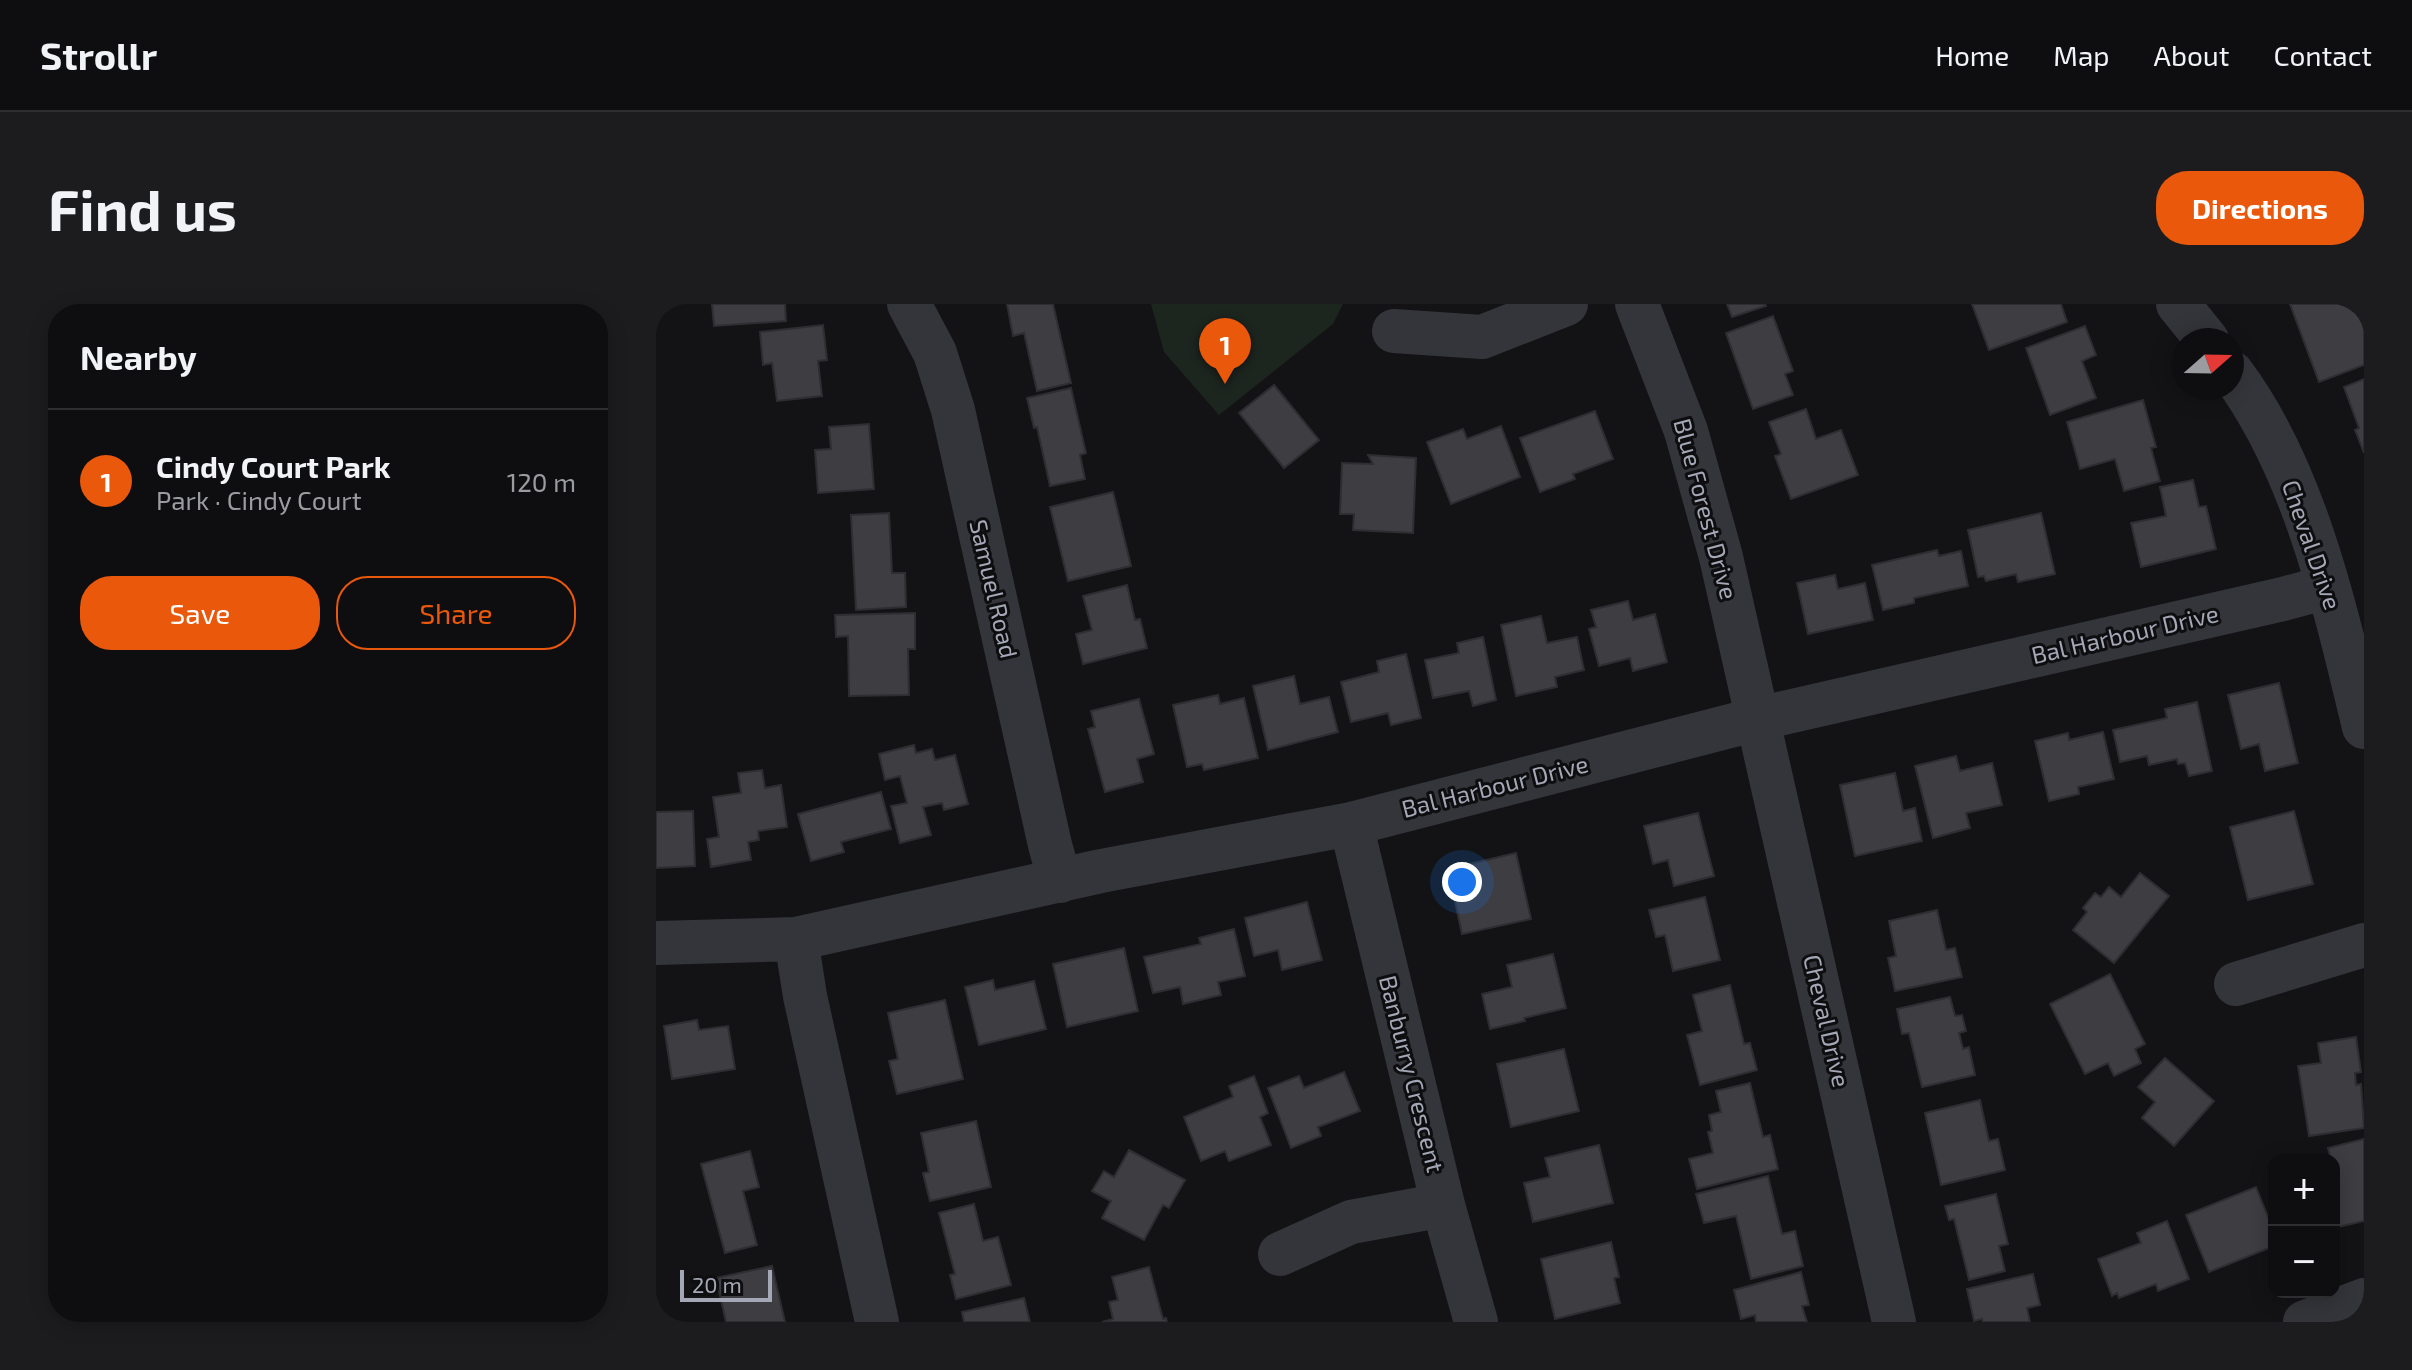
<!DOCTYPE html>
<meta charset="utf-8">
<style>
body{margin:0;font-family:"Exo 2",sans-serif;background:#1c1c1e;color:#f1f3f6}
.controls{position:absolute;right:24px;bottom:24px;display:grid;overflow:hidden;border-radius:16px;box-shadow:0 4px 20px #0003}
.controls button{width:72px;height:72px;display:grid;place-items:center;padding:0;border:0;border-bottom:2px solid #2e2e30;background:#0e0e10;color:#f1f3f6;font:40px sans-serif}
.compass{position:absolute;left:1516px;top:24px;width:72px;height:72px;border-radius:50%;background:#0e0e10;box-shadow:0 4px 20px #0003;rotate:70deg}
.scale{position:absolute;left:24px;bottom:20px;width:92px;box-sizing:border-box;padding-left:8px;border:4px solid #a4a8b6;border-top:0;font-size:22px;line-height:28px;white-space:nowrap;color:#a4a8b6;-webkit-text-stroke:6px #0e0e10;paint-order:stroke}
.you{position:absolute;left:806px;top:578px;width:28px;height:28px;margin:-20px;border:6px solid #fff;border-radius:50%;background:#1a73e8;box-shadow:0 0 0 12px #1a73e833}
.badge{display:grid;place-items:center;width:52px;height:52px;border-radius:50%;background:#ea580c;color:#fff;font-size:26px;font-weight:700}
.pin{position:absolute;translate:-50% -66px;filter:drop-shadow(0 2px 4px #0008)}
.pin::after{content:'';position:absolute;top:42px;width:28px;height:24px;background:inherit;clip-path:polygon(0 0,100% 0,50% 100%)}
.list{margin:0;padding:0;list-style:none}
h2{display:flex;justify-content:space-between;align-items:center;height:104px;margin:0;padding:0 32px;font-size:34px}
h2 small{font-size:26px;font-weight:400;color:#9b9c9f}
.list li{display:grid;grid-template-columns:52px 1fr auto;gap:24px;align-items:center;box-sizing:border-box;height:144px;padding:0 32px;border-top:2px solid #2e2e30}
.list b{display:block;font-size:30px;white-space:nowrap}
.list p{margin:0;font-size:26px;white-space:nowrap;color:#9b9c9f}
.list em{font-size:26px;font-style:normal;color:#9b9c9f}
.actions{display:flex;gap:16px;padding:24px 32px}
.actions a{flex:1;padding:18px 0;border:2px solid #ea580c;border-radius:32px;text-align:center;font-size:28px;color:#ea580c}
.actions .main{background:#ea580c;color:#fff}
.map{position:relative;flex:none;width:1708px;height:1018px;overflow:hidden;border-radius:32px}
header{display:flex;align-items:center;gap:48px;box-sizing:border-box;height:112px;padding:0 40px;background:#0e0e10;border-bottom:2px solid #2e2e30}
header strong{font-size:38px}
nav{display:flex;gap:44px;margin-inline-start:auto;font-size:28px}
.intro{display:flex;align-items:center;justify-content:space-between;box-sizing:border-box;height:192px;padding:0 48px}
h1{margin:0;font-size:56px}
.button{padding:20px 36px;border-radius:32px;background:#ea580c;color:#fff;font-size:28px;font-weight:700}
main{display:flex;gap:48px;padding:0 48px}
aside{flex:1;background:#0e0e10;border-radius:32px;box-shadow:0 4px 20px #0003}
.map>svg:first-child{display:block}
</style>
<header>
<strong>Strollr</strong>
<nav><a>Home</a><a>Map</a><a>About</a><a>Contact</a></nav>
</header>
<div class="intro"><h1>Find us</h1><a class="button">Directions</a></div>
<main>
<aside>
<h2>Nearby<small></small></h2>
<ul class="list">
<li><span class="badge">1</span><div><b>Cindy Court Park</b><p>Park · Cindy Court</p></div><em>120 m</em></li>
</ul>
<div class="actions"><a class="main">Save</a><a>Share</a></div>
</aside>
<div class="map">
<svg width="1708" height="1018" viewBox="0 0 1708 1018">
<rect width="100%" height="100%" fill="#131315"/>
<path fill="#1d251f" d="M495,0H687L677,20L563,111L508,48Z"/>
<path fill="#3d3d42" stroke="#2e2d31" stroke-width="2" d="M56,0H129L130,17L58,22Z
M351,0H397L415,79L381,87L368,29L357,32Z
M1071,0H1109L1110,2L1076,13Z
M1316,0H1405L1411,18L1333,46Z
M1634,0H1708V61L1663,78Z
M1117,12L1137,67L1129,70L1137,91L1097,105L1070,29Z
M167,21L171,56L162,57L166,92L121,97L116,59L107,61L104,28Z
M1429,22L1440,51L1426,57L1440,94L1394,111L1370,44Z
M1708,75V149L1699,126L1703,124L1688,83Z
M618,81L663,136L628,164L583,109Z
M415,84L430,149L424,151L429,175L394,182L381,123L378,124L371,94Z
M1487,96L1500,143L1495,144L1504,177L1468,187L1459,155L1424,165L1411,118Z
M1150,105L1160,135L1185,126L1202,171L1135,195L1119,152L1125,150L1113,118Z
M939,107L957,155L917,170L919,175L884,188L864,134Z
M213,120L218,185L162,189L159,146L175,145L173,123Z
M845,122L864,173L795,200L771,138L807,125L811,135Z
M712,151L760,154L757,229L697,226L698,210H684L686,159L717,160Z
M1537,176L1543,203L1550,202L1560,245L1485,263L1475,219L1510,212L1504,183Z
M457,188L475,262L412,277L394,203Z
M233,209L236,269H249L250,303L200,306L195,211Z
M1385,209L1399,270L1362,278L1360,270L1330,277L1328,272L1322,273L1312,226Z
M1281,246L1283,252L1305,247L1312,282L1258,294V299L1227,306L1216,261Z
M1179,271L1182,285L1209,279L1217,316L1152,330L1141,279Z
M471,281L479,316L484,315L491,344L427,360L420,330L436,326L427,292Z
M972,297L977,316L999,310L1011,358L977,367L974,354L943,362L933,325L940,323L935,306Z
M259,309V345H252L253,391L193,392L192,332L180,333L179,311Z
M885,312L891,339L921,333L928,366L899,373L901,383L860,392L845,321Z
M827,333L840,396L817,402L813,387L777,394L769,356L803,349L801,339Z
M750,350L765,414L735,421L732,409L695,418L685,378L723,368L721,357Z
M638,372L644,400L673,393L682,428L612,446L597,382Z
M1623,379L1642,459L1609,467L1603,440L1585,445L1572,391Z
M562,391L564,400L588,394L602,454L548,466L546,460L531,463L517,401Z
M483,395L498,450L481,455L487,478L449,488L432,425L439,423L435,407Z
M1541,398L1556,467L1533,472L1529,459L1522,460L1521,455L1493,461L1491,452L1464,458L1457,426L1511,414L1509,405Z
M1447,428L1458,475L1422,483L1423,490L1393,497L1379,437L1412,429L1413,436Z
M258,441L260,449L276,445L279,456L299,451L312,500L288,506L286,499L267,503L275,531L244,539L235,502L251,499L244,472L229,476L223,450Z
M1300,452L1304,467L1336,459L1346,501L1310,509L1314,524L1277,534L1259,462Z
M106,466L109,484L125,481L131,523L102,527L103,536L92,538L95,556L55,563L51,535L63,533L57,493L85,489L82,469Z
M1239,469L1247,507L1259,504L1266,537L1199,552L1184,481Z
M225,488L235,525L185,538L188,548L155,557L142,510Z
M37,507L39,562L0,564V508Z
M1638,507L1657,580L1592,596L1574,523Z
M1042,509L1058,572L1018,582L1012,556L997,560L988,522Z
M860,549L875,615L806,630L792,565Z
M1484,569L1513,592L1458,659L1417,626L1431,608L1427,604L1439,589L1445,593L1453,583L1465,593Z
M1049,593L1064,656L1017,667L1009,631L1000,633L993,606Z
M651,598L666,656L626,666L622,646L598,652L589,614Z
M1281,606L1290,646L1299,644L1306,673L1239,687L1232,654L1240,652L1233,617Z
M578,625L589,672L562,678L565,691L527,700L524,683L497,689L488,653L545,640L543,634Z
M468,644L482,707L411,723L397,660Z
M897,650L910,704L868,714L869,717L834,725L826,690L856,683L851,661Z
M1454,670L1489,740L1479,745L1485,759L1458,772L1452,759L1429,770L1394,700Z
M337,676L339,686L378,677L390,725L323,741L309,683Z
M1074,681L1088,740L1094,739L1101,766L1044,781L1031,731L1046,727L1037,691Z
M1294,693L1299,712L1306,711L1310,727L1303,729L1307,745L1313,743L1319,771L1266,783L1253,729L1246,730L1241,705Z
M289,696L307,775L241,790L233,757L242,755L232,709Z
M41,716L43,726L72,722L79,765L16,775L8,722Z
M1700,733L1705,768L1699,769L1700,781L1705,780L1708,824L1653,832L1642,762L1665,759L1662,739Z
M908,745L923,807L855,823L841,760Z
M1509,754L1558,797L1518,842L1486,814L1499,798L1482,783Z
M688,768L704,807L662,823L665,832L635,844L612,784L643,772L648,784Z
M598,772L612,809L604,813L615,841L573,857L569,847L545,857L528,813L577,793L573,782Z
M1094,779L1107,833L1114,831L1122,865L1041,885L1033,855L1057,849L1052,828L1056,827L1053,811L1065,808L1060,787Z
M1324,796L1333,837L1342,835L1349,866L1285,881L1269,809Z
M320,817L335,883L274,897L267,869L273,868L265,829Z
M1708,835V917L1678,924V856H1675L1672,844Z
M943,841L957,899L877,918L868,879L894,873L889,854Z
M473,846L529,876L513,904L507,901L488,936L446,914L455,897L436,887L448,867L458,873Z
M94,847L103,883L87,887L101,941L69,949L45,860Z
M1112,872L1126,930L1139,927L1147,962L1095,975L1080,912L1048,919L1040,890Z
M1600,883L1618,928V942L1553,968L1530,911Z
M1340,890L1352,940L1343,942L1349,967L1313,976L1298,915L1293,916L1289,902Z
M318,900L327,937L342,933L355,981L300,995L294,971L299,970L283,909Z
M1511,917L1533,975L1502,987L1500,980L1463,994L1461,989L1456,992L1442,955L1485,939L1481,929Z
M955,938L963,973L958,974L964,999L899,1015L885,955Z
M116,962L129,1018H70L60,974Z
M493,963L507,1015L510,1014L511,1018H446L457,1015L453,998L462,996L456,973Z
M1145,968L1153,1001L1146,1002L1151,1018H1100L1099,1011L1085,1015L1078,986Z
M1377,970L1384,1001L1371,1004L1374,1018H1327L1326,1015L1318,1017L1311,985Z
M368,994L374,1018H308L306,1008Z"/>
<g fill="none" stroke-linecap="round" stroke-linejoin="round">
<path stroke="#34353a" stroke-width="44" d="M253,0L279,49L297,106L394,541L404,577
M981,0L1030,127L1065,253L1238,1018
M1522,0L1551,36
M738,27L826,33L910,0
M1576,69C1649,166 1680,307 1708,423
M695,520L787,901L820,1018
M140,635L149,692L221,1018
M0,639L140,635L445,567L695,520L1101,415L1627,295L1671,283
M1580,680L1708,641
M624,950L695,918L787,901
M1649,1018L1708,996"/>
</g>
<g text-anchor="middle" stroke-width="6" stroke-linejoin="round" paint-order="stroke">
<g font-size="24" fill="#a4a8b6" stroke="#0e0e10">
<text transform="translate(1049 205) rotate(75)" y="8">Blue Forest Drive</text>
<text transform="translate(1655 241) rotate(71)" y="8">Cheval Drive</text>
<text transform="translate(337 285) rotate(77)" y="8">Samuel Road</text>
<text transform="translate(1469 331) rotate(-13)" y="8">Bal Harbour Drive</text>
<text transform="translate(839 483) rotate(-14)" y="8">Bal Harbour Drive</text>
<text transform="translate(1170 717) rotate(77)" y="8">Cheval Drive</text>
<text transform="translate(755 770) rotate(76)" y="8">Banburry Crescent</text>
</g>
</g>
</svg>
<div class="controls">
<button>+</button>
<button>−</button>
</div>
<svg class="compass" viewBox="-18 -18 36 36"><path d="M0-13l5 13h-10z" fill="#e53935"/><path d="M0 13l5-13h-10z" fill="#9b9c9f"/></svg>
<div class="scale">20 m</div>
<div class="you"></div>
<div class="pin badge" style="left:569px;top:80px">1</div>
</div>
</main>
